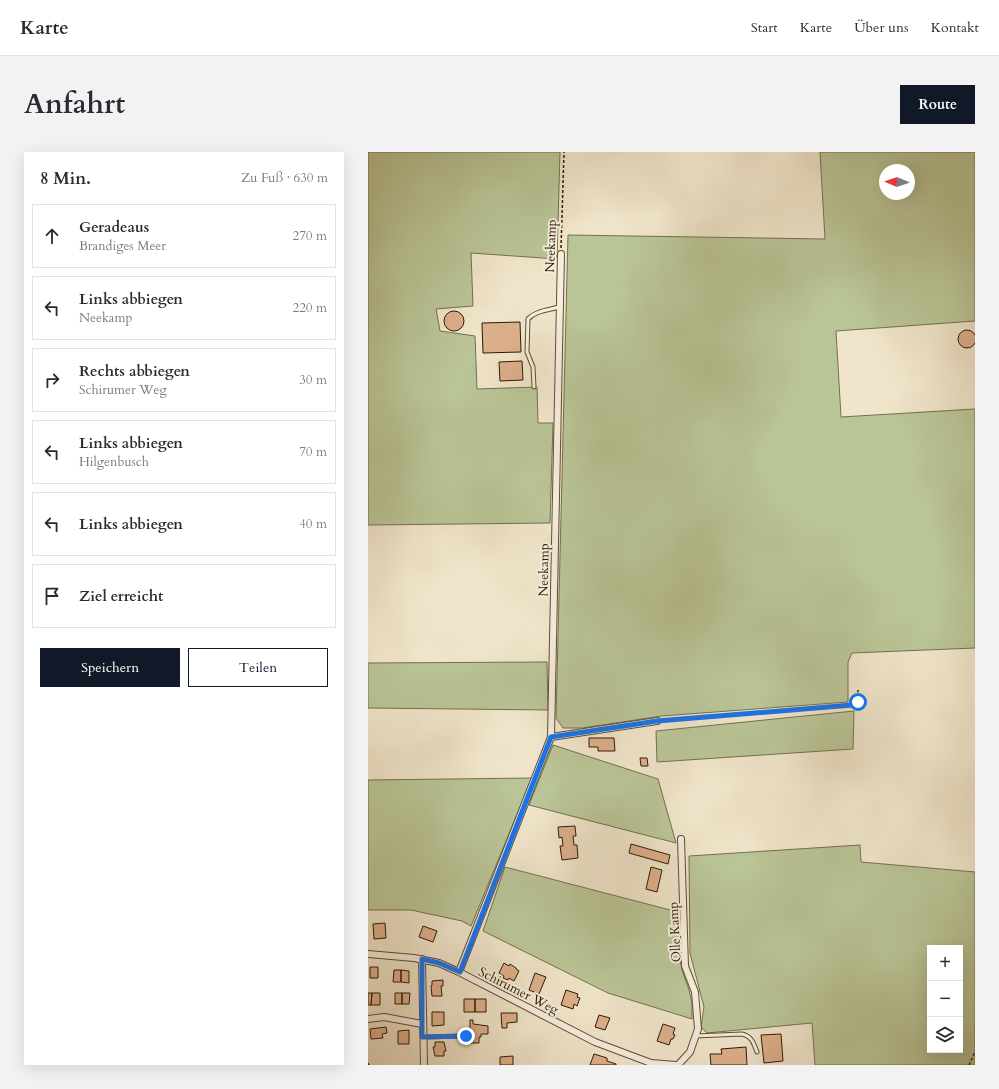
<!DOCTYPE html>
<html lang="de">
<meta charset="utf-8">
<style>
body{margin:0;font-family:Cardo,serif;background:#f2f2f3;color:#2b2b33}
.controls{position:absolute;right:12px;bottom:12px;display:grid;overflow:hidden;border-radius:0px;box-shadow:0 4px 16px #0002}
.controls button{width:36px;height:36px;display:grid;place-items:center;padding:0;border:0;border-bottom:1px solid #e1e1e2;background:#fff;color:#2b2b33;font:20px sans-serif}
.compass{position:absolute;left:511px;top:12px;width:36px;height:36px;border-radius:50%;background:#fff;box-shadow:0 4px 16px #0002;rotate:272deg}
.stop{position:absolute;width:12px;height:12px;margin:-9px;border:3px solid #1a73e8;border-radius:50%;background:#fff}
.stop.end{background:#1a73e8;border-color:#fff;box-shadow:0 1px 4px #0008}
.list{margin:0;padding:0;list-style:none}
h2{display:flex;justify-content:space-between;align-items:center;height:52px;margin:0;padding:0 16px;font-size:17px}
h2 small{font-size:13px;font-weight:400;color:#7c7c81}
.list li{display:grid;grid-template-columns:26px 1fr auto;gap:12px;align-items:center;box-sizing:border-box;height:64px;margin:0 8px 8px;padding:0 8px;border:1px solid #e1e1e2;border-radius:0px}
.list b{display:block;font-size:15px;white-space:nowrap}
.list p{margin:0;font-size:13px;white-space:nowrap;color:#7c7c81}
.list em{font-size:13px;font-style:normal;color:#7c7c81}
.actions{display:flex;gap:8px;padding:12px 16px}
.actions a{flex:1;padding:9px 0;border:1px solid #111827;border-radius:0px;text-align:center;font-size:14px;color:#111827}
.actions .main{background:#111827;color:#fff}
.icon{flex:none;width:22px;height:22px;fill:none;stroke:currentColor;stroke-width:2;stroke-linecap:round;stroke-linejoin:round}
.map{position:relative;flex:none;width:607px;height:913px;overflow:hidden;border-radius:0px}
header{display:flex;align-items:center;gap:24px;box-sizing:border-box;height:56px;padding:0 20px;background:#fff;border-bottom:1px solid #e1e1e2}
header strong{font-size:19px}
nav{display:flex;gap:22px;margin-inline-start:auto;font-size:14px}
.intro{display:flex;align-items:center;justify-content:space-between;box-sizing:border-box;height:96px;padding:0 24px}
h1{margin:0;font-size:28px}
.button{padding:10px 18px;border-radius:0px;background:#111827;color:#fff;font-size:14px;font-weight:700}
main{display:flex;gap:24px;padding:0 24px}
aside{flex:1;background:#fff;border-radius:0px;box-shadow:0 4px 16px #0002}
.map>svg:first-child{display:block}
</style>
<header>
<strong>Karte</strong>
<nav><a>Start</a><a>Karte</a><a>Über uns</a><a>Kontakt</a></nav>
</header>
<div class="intro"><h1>Anfahrt</h1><a class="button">Route</a></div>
<main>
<aside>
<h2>8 Min.<small>Zu Fuß · 630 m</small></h2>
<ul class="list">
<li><svg class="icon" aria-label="ahead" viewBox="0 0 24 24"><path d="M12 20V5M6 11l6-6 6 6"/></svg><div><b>Geradeaus</b><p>Brandiges Meer</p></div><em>270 m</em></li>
<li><svg class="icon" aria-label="left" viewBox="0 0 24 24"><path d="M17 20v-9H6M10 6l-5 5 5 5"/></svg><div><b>Links abbiegen</b><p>Neekamp</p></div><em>220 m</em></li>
<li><svg class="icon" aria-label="right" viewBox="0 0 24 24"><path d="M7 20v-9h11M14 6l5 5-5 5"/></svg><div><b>Rechts abbiegen</b><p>Schirumer Weg</p></div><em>30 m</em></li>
<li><svg class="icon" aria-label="left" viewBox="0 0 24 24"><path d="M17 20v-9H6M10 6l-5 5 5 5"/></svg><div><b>Links abbiegen</b><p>Hilgenbusch</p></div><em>70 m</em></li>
<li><svg class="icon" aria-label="left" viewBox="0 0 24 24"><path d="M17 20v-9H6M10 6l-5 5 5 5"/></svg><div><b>Links abbiegen</b></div><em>40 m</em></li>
<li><svg class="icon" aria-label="arrive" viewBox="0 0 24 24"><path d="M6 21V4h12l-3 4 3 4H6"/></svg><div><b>Ziel erreicht</b></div></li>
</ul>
<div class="actions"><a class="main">Speichern</a><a>Teilen</a></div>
</aside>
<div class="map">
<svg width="607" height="913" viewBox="0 0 607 913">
<rect width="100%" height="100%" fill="#f0e5cb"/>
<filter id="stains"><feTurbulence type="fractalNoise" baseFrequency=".005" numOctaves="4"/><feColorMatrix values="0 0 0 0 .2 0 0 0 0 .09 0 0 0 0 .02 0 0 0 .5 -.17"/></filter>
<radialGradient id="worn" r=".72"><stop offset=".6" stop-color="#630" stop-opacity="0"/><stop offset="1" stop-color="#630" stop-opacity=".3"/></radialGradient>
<path fill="#bac597" stroke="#74704d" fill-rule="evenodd" d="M0,0H192L189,107L103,101L105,154L68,157L72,179L107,184L109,237L169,235L170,271H185L182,371L0,373Z
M452,0H607V169L468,179L473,265L607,257V496L484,501L480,510V550L294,564L214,576H195L188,566L200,83L457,87ZM517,18H541V42H517Z
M179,510L180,558L0,556V511Z
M486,559L485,597L289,610L288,579Z
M185,593L290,627L308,691L161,653Z
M164,626L103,774L94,769L43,758H0V628Z
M492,693L493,710L607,720V913H447L444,871L339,881L333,875L336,855L322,801L321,704ZM562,796H592V898H562Z
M137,715L310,760V796L314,818L321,838L324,851V867L240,841L115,779Z"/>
<path fill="#ddb08c" stroke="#2f1a03" d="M76 169a10 10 0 1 1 20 0a10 10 0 1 1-20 0Z
M152,170L153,200L115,201L114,171Z
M590 187a9 9 0 1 1 18 0a9 9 0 1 1-18 0Z
M154,209L155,228L132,229L131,210Z
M221,586H246L247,599H230V595H221Z
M272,606H279L280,614H273Z
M207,674L208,684H205L206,693H209L210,706L194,708L192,694H195L194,685L191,686L190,675Z
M263,692L302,703L300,712L261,701Z
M283,715L294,718L289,740L278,737Z
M17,771L18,786L6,787L5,772Z
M55,774L69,779L65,790L51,785Z
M136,811L141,814L142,812L148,816V817L151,819L146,829L141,826L140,828L135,826L136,824L131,821Z
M2,815H10V826H2Z
M26,818H33V830H25Z
M33,818L41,819V831L33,830Z
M167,821L178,825L171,842L161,838Z
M75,828V834H73L74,844H64L63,834L64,833V829Z
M198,838L210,842L209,845L212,846L209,854L206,852L205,857L193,853Z
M0,841H4L3,853H0Z
M4,841H12V853H3Z
M27,841H34V852H27Z
M34,841H42L41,852H34Z
M96,847H107V860H96Z
M107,847H118V860H107Z
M64,860H76V873L64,874Z
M133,861H149V870L139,871V876H134Z
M231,863L242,866L237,878L227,875Z
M102,868H105V872L120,874V882H113V885H111V891H102Z
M295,872L307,876L305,882L307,883L305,887H303L301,893L289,889Z
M18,875L19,881L14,882L15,886L3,887L2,877Z
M41,878V892H30V879Z
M413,882L415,909L396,911L393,883Z
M67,890H76L78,899H76V904H67L65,895H67Z
M378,895L379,913H343L342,902H354L353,897Z
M226,902L239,906V909L248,912V913H222Z
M145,904V913H132V905Z"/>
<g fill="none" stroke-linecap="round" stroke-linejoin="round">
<defs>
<path id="service" d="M166,235L165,215L159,200L160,167C167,159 181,158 191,155
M327,884L374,882C384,884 386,892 389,900
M56,885L98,884"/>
<path id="minor" d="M183,585L289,569
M0,802L46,806L71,811L91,820L227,890L283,911L286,913
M54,807L56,913
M91,820L183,585L193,102
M0,867L16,865L54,872
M283,911L308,913
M310,913L322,900L330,877L327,840L317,814L313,687"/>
</defs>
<use href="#service" stroke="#5f4d35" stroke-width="5"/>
<use href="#minor" stroke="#5f4d35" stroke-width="8"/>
<path stroke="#2f1a03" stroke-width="1.5" stroke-dasharray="3 2" stroke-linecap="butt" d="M193,96L196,0
M296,568L484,553L490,550V538
M0,911L1,913
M601,913L607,900"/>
<use href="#service" stroke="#f5eedd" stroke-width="3"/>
<use href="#minor" stroke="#f5eedd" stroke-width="6"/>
</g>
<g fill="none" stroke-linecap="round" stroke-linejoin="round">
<path stroke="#1a73e8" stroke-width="5" d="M98,884L54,885V807L71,811L92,820L183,585L289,569L484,553L490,550"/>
</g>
<g text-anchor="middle" stroke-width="4" stroke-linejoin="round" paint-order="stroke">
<g font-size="13" fill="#2f1a03" stroke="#f5eedd">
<text transform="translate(182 94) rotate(-88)" y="5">Neekamp</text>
<text transform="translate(175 418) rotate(-89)" y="5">Neekamp</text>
<text transform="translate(306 780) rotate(-93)" y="5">Olle Kamp</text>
<text transform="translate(151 838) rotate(27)" y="5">Schirumer Weg</text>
</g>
</g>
<rect width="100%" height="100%" filter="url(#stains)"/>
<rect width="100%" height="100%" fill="url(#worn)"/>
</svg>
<div class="controls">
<button>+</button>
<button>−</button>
<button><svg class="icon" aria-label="layers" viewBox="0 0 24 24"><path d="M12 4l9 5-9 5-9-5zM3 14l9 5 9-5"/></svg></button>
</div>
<svg class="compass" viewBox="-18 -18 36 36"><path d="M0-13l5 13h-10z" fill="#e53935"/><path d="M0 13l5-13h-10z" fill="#7c7c81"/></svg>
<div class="stop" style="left:490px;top:550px"></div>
<div class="stop end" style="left:98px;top:884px"></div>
</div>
</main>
